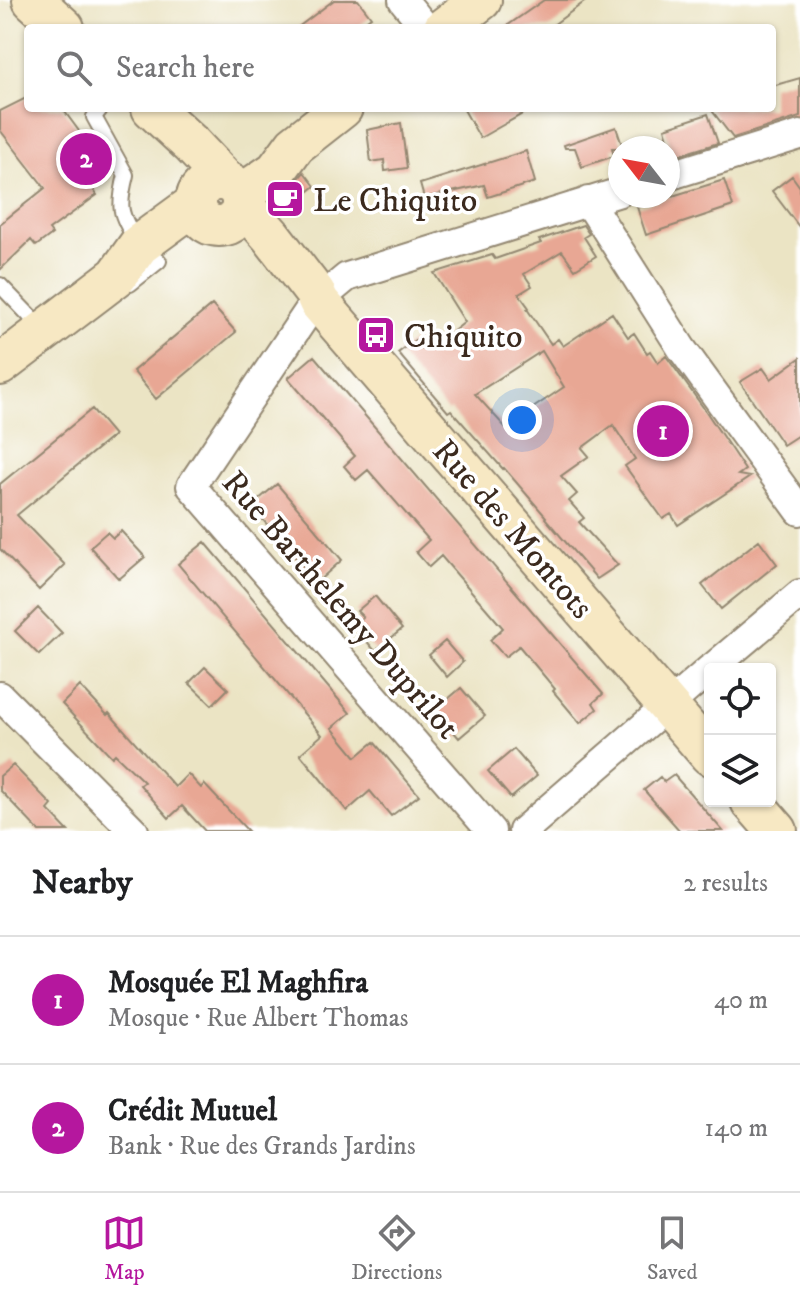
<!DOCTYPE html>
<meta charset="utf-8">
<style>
body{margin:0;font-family:"IM FELL DW Pica",serif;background:#f2f2f2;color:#202124}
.controls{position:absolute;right:24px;bottom:24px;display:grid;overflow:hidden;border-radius:8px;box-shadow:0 2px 6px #0004}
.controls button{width:72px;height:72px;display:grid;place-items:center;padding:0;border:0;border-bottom:2px solid #e0e0e0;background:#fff;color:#202124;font:40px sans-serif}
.compass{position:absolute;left:608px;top:136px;width:72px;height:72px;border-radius:50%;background:#fff;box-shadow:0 2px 6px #0004;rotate:301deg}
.you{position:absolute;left:522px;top:420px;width:28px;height:28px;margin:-20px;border:6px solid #fff;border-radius:50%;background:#1a73e8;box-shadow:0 0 0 12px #1a73e833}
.badge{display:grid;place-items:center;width:52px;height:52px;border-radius:50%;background:#b5179e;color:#fff;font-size:26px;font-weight:700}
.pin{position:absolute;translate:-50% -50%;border:4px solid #fff;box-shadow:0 2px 8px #0006}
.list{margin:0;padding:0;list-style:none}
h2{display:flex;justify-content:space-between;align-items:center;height:104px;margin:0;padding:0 32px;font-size:34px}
h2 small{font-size:26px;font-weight:400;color:#757577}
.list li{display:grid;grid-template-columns:52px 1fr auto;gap:24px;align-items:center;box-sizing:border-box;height:128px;padding:0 32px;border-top:2px solid #e0e0e0}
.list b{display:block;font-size:30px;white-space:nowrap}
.list p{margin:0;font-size:26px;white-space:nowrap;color:#757577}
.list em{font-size:26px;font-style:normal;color:#757577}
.icon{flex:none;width:44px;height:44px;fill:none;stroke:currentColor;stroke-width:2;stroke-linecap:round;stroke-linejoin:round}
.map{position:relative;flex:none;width:800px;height:831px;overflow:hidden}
.search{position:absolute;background:#fff;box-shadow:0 2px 6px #0004;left:24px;right:24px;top:24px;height:88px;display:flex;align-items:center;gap:20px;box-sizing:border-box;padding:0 28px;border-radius:8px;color:#757577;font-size:30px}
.sheet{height:360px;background:#fff}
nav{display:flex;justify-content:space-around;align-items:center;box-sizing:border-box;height:112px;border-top:2px solid #e0e0e0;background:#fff;font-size:22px;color:#757577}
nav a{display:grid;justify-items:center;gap:4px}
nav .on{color:#b5179e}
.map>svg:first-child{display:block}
</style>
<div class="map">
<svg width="800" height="831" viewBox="0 0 800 831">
<rect width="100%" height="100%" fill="#fff"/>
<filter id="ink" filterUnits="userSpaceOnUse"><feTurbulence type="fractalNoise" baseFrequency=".0125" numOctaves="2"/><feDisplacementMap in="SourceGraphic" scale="16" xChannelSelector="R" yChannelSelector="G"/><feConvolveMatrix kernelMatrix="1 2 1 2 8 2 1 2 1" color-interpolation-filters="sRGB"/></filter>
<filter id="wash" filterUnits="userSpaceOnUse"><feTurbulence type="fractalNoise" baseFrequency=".006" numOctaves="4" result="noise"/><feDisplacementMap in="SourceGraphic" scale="32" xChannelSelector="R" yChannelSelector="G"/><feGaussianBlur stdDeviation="1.8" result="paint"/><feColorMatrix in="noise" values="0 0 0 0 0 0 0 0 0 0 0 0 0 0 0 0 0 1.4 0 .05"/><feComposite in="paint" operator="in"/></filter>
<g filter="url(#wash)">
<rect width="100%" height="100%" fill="#ebe4c4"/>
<g id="blocks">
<path fill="#e8a794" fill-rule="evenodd" d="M334,0H358L371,17L356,28H297Z
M544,0H587L549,28H504Z
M800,78V117L733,138L710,108H772V86Z
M28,97V108H62L101,161L82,174L97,195L49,230L52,234L36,246L31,240L0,270V224L45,188L0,130V111Z
M463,108H533L480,138Z
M708,114L718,143L673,157L665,128Z
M401,123L407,168L385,171L384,160L371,162L367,130Z
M616,127L623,148H612L614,156L582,167L575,148H565L564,145Z
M526,151L535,182L488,197L484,185L424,198L420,184Z
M304,172L315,186L282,213L272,202L289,190Z
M792,176L800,187V228L772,191Z
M724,180L733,206L646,235L637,207Z
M583,225L589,234L584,237L596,256L575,269L562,251L524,274L532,286L519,294L529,308L527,309L551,344L558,339L563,346L612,313L628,337L634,333L647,353L650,351L658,363L666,356L705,410L745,470L738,475L750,477L678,525L671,514L663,519L625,466L635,459L613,425L582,448L589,456L561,476L577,494L569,501L584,518L579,522L618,565L597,579L545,518L546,517L504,468L503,469L451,410L448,412L398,353L415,340L421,348L428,342L432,348L465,322L434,273L492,255L495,259L541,243L539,240ZM542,351L564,387L505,427L475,394Z
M212,305L236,332L156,399L133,371Z
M314,356L603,694L593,703L597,709L580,723L553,691L555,689L519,646L505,657L490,640L503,628L441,556L429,567L416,552L429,540L368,470L356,480L344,466L355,456L288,378Z
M800,358V434L783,445L740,382L763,368L771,379Z
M92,409L114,435L17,515L65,565L39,590L0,549V484Z
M277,484L342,560L317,582L251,506Z
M121,531L145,557L119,579L90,547L107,532L113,538Z
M759,540L777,564L721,609L702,585Z
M205,542L350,713L332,728L356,757L374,742L419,795L391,816L370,791L347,811L300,754L322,735L178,564Z
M375,596L402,629L375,651L353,625L363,617L357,611Z
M38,608L62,633L39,655L15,631Z
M445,641L463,662L447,677L429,655Z
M205,667L228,689L212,705L189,683Z
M80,686L107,715L109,713L175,787L188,774L201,788L204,784L248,831H205L182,806L169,818L140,785L144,782L115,754L112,757L62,704Z
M461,688L485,716L459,738L435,710Z
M514,749L537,776L511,798L488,771Z
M13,765L52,805L48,810L68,831H39L0,790V776Z
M674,775L723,831H680L644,790L660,777L664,782Z"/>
</g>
</g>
<g filter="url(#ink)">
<use href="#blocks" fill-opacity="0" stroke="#938771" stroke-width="2"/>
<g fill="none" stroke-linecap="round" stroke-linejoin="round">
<defs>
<path id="lane" d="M101,108L94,117L126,175C118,207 119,214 137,241
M130,284L159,261
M0,285L29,315L42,332"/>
<path id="street" d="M403,0L426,28
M668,176L800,135
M588,201L682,349L800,511
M711,669L800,594
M0,696L134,831
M491,831L191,486L312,306L347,277L620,192
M523,831L710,669"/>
<path id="secondary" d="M33,0L64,28
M444,28L481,0
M152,108L191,144L225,180
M196 203a23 23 0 1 1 46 0a23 23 0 1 1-46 0Z
M241,195L276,171L295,145L342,108
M242,203L271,236L315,293L319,302L710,755
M0,365L117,276L139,245L195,204
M751,801L777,831"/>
</defs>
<use href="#lane" stroke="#938771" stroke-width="18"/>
<use href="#street" stroke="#938771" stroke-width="32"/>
<use href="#secondary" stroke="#938771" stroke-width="44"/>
<use href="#lane" stroke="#fff" stroke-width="14"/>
<use href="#street" stroke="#fff" stroke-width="28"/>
<use href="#secondary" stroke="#f7e8c3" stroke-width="40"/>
</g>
</g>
<defs>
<symbol id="cafe-square" viewBox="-11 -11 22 22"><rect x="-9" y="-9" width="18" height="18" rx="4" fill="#b5179e" stroke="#fff"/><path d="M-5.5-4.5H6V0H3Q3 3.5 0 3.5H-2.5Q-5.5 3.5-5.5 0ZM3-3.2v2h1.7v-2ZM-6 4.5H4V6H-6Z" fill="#fff"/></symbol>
<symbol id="bus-square" viewBox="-11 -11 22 22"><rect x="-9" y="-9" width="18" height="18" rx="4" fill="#b5179e" stroke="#fff"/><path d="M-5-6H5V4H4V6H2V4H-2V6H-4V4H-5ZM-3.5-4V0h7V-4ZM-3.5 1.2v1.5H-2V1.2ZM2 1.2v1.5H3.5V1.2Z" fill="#fff"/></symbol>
</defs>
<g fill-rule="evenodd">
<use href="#cafe-square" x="263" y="177" width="44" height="44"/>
<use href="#bus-square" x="354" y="313" width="44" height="44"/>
</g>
<g text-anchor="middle" stroke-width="7" stroke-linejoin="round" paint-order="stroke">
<g font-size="34" fill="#3b2a1e" stroke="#fff" text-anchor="start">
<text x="313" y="211">Le Chiquito</text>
<text x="404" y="347">Chiquito</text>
</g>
<g font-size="34" fill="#3b2a1e" stroke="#fff">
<text transform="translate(514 528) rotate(49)" y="12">Rue des Montots</text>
<text transform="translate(342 604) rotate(49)" y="12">Rue Barthelemy Duprilot</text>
</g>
</g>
</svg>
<div class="controls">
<button><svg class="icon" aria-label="locate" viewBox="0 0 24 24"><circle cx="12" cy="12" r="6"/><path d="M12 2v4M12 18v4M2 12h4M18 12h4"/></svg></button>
<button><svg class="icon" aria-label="layers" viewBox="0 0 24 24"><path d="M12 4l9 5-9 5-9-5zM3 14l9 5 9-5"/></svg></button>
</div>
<svg class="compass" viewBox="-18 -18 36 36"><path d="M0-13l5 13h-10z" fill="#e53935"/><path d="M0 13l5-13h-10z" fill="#757577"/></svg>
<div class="you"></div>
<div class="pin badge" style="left:663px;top:431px">1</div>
<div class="pin badge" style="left:86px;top:159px">2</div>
<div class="search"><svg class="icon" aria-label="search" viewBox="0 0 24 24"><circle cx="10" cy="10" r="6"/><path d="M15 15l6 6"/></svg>Search here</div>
</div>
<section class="sheet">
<h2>Nearby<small>2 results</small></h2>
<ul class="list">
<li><span class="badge">1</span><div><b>Mosquée El Maghfira</b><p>Mosque · Rue Albert Thomas</p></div><em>40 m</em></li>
<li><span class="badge">2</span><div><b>Crédit Mutuel</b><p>Bank · Rue des Grands Jardins</p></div><em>140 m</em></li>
</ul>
</section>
<nav>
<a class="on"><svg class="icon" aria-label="map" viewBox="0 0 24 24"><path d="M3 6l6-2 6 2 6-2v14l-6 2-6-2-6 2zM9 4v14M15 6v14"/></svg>Map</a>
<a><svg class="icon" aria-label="directions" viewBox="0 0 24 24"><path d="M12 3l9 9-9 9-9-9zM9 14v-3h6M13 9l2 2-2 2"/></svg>Directions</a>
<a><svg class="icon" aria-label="saved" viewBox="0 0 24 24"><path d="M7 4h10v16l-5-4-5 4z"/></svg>Saved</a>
</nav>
